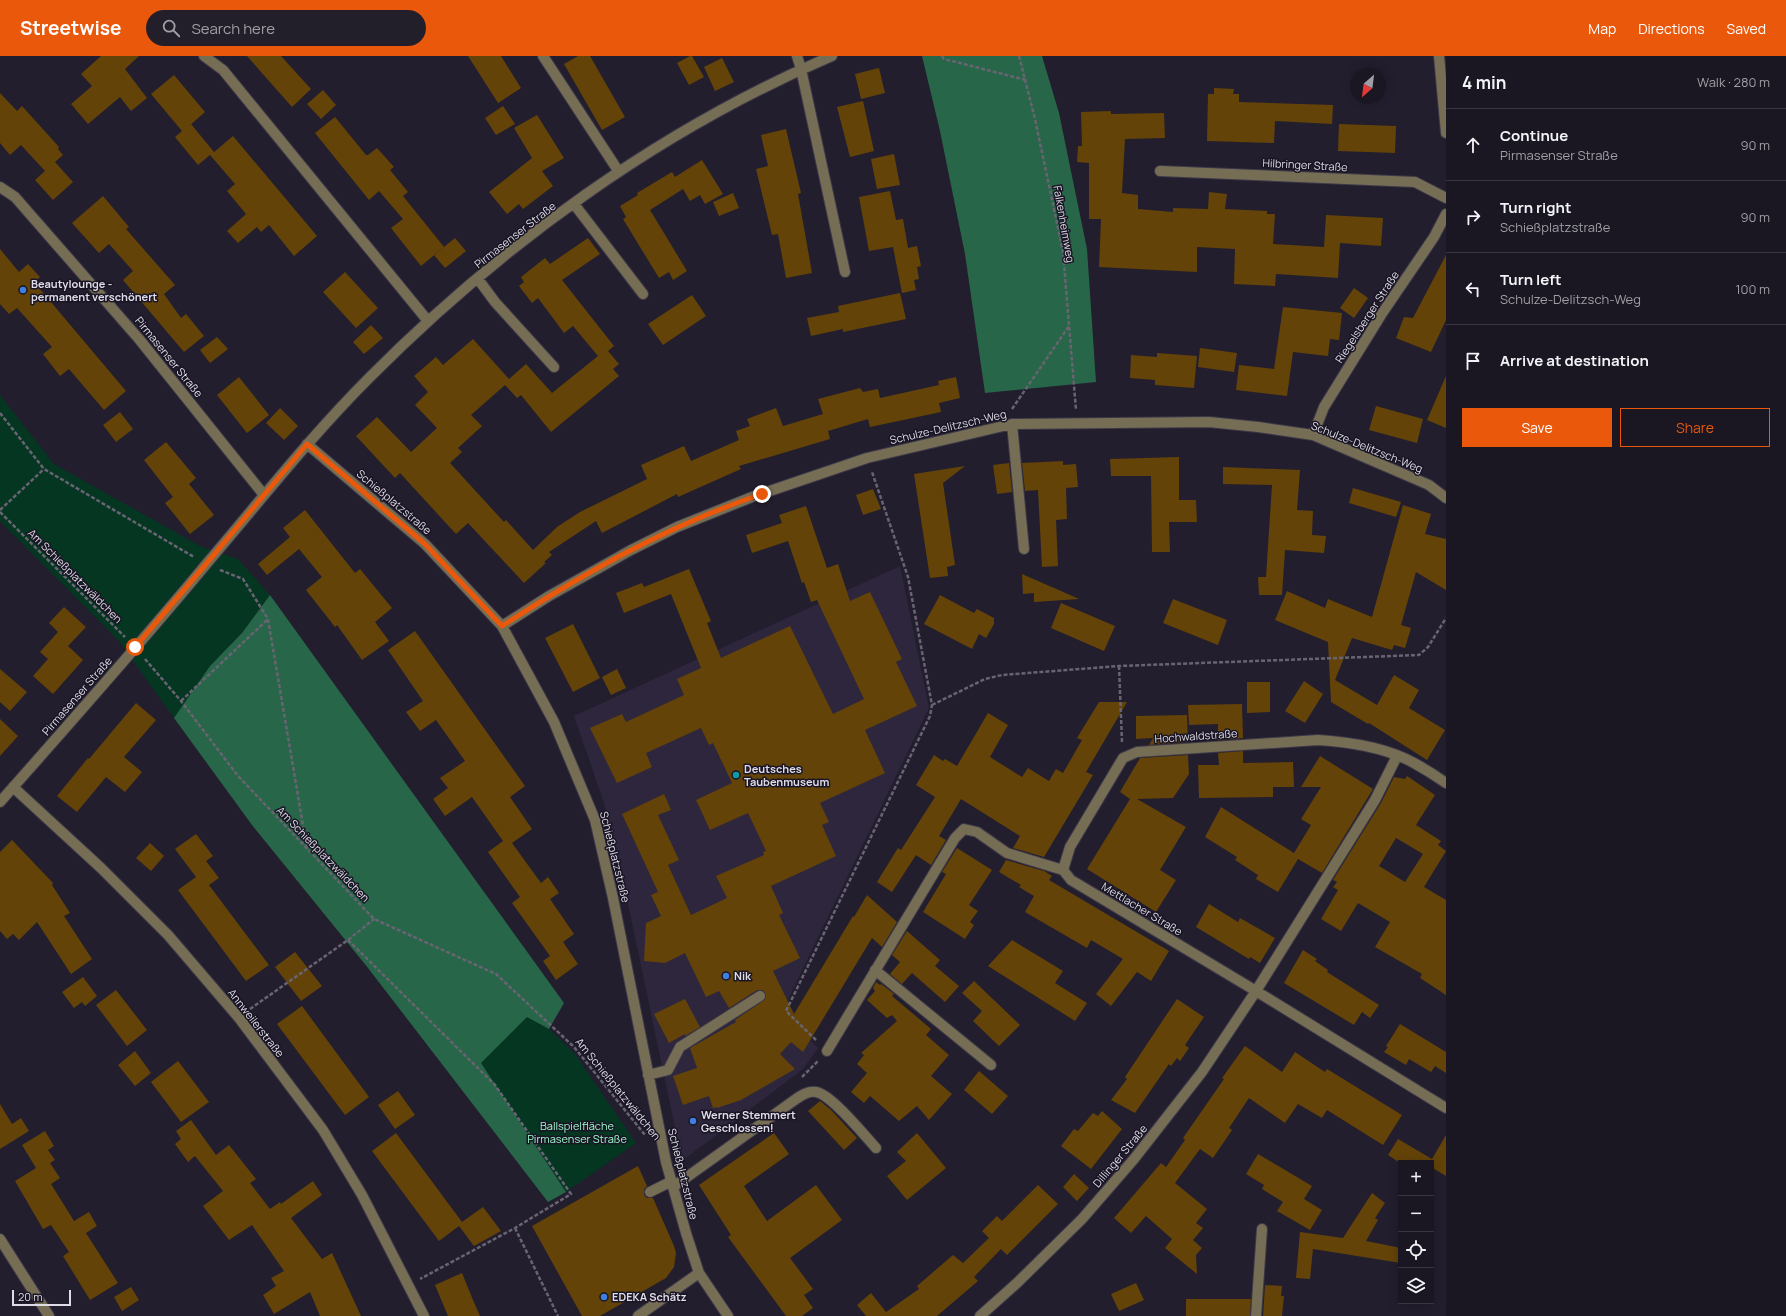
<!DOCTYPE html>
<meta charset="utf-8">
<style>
body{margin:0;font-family:Manrope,sans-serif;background:#231f2a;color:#f1f3f6}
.controls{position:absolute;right:12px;bottom:12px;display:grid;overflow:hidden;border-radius:0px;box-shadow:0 2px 10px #0003}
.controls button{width:36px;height:36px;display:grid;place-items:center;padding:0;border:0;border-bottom:1px solid #383540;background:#1a1622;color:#f1f3f6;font:20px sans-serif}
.compass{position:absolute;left:1350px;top:12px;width:36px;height:36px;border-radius:50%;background:#1a1622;box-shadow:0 2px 10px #0003;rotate:208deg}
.scale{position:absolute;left:12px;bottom:10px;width:59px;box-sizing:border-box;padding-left:4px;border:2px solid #dfdce7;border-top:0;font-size:11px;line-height:14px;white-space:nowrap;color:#dfdce7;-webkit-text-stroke:3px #191524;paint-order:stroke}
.stop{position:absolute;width:12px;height:12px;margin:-9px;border:3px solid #ea580c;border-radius:50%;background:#fff}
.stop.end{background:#ea580c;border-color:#fff;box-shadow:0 1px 4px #0008}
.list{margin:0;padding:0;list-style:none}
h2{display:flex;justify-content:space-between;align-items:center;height:52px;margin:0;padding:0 16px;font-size:17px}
h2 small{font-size:13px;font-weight:400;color:#9f9fa5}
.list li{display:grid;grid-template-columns:26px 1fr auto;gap:12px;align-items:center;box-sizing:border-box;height:72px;padding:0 16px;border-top:1px solid #383540}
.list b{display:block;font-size:15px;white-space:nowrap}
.list p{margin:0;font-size:13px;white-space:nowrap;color:#9f9fa5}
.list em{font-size:13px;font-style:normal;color:#9f9fa5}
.actions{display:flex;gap:8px;padding:12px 16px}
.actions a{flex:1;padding:9px 0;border:1px solid #ea580c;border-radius:0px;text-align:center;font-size:14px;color:#ea580c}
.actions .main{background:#ea580c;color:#fff}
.icon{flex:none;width:22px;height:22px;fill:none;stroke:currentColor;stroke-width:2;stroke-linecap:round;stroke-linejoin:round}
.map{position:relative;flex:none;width:1446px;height:1260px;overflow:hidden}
header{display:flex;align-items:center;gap:24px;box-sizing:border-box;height:56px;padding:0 20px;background:#ea580c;color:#fff}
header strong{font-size:19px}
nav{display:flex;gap:22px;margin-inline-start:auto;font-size:14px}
.search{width:280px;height:36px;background:#231f2a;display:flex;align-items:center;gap:10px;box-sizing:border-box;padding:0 14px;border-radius:22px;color:#9f9fa5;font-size:15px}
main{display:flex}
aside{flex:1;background:#1a1622}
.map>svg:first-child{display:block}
</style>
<header>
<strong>Streetwise</strong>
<div class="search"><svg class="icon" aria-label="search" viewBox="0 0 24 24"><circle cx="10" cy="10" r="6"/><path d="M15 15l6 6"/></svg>Search here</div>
<nav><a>Map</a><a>Directions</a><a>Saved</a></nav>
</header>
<main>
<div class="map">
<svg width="1446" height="1260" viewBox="0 0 1446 1260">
<rect width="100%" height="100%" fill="#231e2e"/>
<path fill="#2d263c" d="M900,510L929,652L782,956L818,992L803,1013L682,1105L623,824L604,747L574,660Z"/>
<path fill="#053622" d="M0,339L54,408L200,490L238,503L270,539L242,577L210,610L174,662L118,584L0,465Z
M527,960L549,973L575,998L636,1087L566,1136L481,1007Z"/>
<path fill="#276648" d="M922,0H1042L1059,57L1087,193L1096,326L985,337L965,198L940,75Z
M270,539L564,947L549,973L527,961L481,1007L566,1136L548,1146L368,912L252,769L174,662L210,610L242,577Z"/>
<path fill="#634308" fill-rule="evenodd" d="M101,0H139L125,13L147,42L131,55L120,41L88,68L71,48L92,30L81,18Z
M247,0H281L311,33L292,51Z
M468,0H501L521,32L498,47Z
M578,0H590L625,61L602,74L564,8Z
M690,0H692L704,21L689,29L677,7Z
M722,2L734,26L715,35L704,11Z
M879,12L885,37L861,43L855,18Z
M174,19L205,56L188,71L191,68L214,96L213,97L233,80L317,180L294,200L269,169L261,176L257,171L238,187L227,175L246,158L227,135L235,128L210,99L198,109L175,81L182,75L151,38Z
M1214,32L1234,33L1233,38H1239V46L1333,49L1332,68L1275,65L1274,87L1207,85L1208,38H1214Z
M323,34L336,49L321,63L307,48Z
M0,37L17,55L22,50L59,91L58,93L63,99L55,106L73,126L53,144L35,124L45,115L21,89L10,99L0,87Z
M863,45L874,95L850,101L837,51Z
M503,50L515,68L496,79L485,62Z
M1111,55V58L1164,57L1165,82L1125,83L1122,137L1138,139V153L1173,156V152L1208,153L1209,136L1227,138L1225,153L1267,155V158H1275L1273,188L1324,191L1326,159L1383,162L1381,190L1340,187L1338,222L1276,218L1275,230L1234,228L1235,193L1197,191V216L1099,211L1101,163H1089V107L1077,106L1078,90H1082L1081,56Z
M537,59L564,102L542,115L553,130L523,153L519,148L507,158L489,136L532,102L514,72Z
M335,61L366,99H368L377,92L394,111L390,114L408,136L403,140L444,191L421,210L391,172L403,163L379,135L369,144L315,77Z
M1339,68L1396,70L1395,97L1338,95Z
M786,73L801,137L798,138L812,217L786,222L778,178L772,179L756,113L768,110L761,79Z
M894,98L900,129L877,133L871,103Z
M702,104L723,138L705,148L700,139L690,145L683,133L650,154L687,215L673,224L669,216L659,222L623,163L626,161L620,150L638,139L637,137L672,116L675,121Z
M890,135L896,164L903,163L908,192L917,190L921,210L917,211L919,223L914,224L916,234L902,237L893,191L869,195L859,141Z
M733,137L739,152L719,160L713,146Z
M103,140L129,171L126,173L175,229L164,238L181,262L186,258L204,280L184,296L123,224L133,215L109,188L99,197L72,167Z
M455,182L466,195L445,212L434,199Z
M588,182L600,198L562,224L614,290L608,295L619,308L613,313L619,320L551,376L521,339L517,342L505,329L471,359L482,370L458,392L462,396L450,407L504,466L506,464L533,494L557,471L580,456L647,423L641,409L684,390L691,405L739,384L736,375L750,370L747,363L776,352L783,370L823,358L818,343L860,332L863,336L878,333L880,342L939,329L938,325L956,321L960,342L939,347L941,356L870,371L868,363L828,375L830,383L739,410L741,413L678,441L677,438L602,477L596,465L549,496L552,499L544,506L546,507L524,527L468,467L456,478L400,417L395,422L356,380L377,361L411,396L437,372L415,349L428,336L414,320L436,301L443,309L473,283L509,323L526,308L552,337L598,300L573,270L564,277L538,242L532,247L519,230L524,226L521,221L545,202L550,208Z
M0,193L19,216L28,208L40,221L34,226L126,335L104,354L69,313L60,320L43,298L52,291L17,252L9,258L0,248Z
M1446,199V264L1431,296L1396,282L1404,261L1413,262Z
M345,216L378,252L356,272L323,236Z
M1354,232L1368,242L1354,262L1340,252Z
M900,237L906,263L843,276V273L811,280L807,262L839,256L838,250Z
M692,239L706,260L663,289L648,268Z
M1283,251L1342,257L1339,284L1330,283L1328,300L1293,296L1287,340L1236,334L1239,309L1274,313Z
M371,269L383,282L364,298L353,286Z
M217,281L228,293L210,307L200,294Z
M1200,292L1237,297L1234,316L1198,311Z
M1157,297L1197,300L1194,332L1155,329V324L1130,322L1131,299L1157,301Z
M1446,320V372L1427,364Z
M239,321L269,359L247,377L217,339Z
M1376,350L1423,363L1417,387L1369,374Z
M280,352L298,370L284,384L266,367Z
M120,356L133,373L116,386L103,369Z
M166,386L196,422L189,428L214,459L190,478L165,447L173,441L144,404Z
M1179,401V444H1196L1197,466H1169L1170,496H1152L1151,420H1111L1110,403Z
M1063,405V409L1076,408L1078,431L1066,432L1067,463L1056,464L1058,510L1042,511L1038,434L1025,435L1022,407Z
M1009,407L1012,436L997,438L993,409Z
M965,410L943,427L955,509L947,511L948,520L930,522L914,418Z
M1223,411L1300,414L1297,454L1313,455L1312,479L1326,480L1324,497L1285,494L1282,539H1259L1258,521H1266L1272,429L1223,428Z
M1353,432L1401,446L1396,461L1349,447Z
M873,433L881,453L863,459L856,439Z
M1403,449L1431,458L1425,478L1446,483V534L1416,516L1401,569L1411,572L1405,592L1394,589L1392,594L1352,582L1335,624L1377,649L1394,619L1419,634L1409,652L1445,674L1427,704L1369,667L1368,668L1331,646L1328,586L1275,564L1287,535L1325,552L1328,543L1372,561Z
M806,450L827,512L838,508L850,545L870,536L902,603L896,606L917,650L865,674L885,717L820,747L829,766L822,769L836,800L771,830L783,857L779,859L800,902L773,915L794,958L853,860L854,861L867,839L897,866L882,891L872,882L803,996L791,986L780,998L795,1013L741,1044L717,1052V1051L713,1052L709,1040L683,1049L673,1020L697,1012L690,992L736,966L735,964L763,945L766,939L763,934H757L729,952L719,935L706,941L685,897L665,907L644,905L646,867L661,860L651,839L658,836L622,758L664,738L671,754L658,759L679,804L668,809L691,859L727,842L716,820L764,799L763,796L766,795L748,757L710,774L696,744L732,727L713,687L709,689L701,672L646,697L652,711L617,727L590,672L622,658L626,666L684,639L677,623L701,612L671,538L624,557L616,537L642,527L644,531L689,513L711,565L707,567L721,602L790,570L833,658L864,643L817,544L811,546L804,526L802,527L788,485L752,497L746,479L782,467L779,459Z
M305,454L355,517L360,513L392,552L375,566L389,585L362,604L337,569L335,571L306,534L322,521L299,493L267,519L258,508L290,481L283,472Z
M1022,518L1061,535L1079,543L1034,546V537L1023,538Z
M940,539L974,557L977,553L994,562V568L986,582L979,578L972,593L924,568Z
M1173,543L1227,564L1218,589L1163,567Z
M1061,547L1115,570L1104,595L1051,572Z
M64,551L86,571L68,590L83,604L53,638L33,620L48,603L40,596L58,576L49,567Z
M573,568L600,622L573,636L545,582Z
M415,575L525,730L510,741L532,773L512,787L541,827L548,821L559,837L550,843L574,878L563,886L578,908L556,924L543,905L550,900L512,847L520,841L488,796L503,785L472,741L445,760L433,743L448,732L440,722L465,705L436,664L420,675L406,656L423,645L388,594Z
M0,613L27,636L10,655L0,646Z
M617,613L626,632L611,639L602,621Z
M1304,625L1323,638L1305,667L1285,655Z
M1247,626H1270V656L1247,657Z
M1099,646H1127L1086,716L1093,719L1044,801L1013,792L1020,780L961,743L939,780L946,784L931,809L916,799L892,836L877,826L898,792L901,794L935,741L916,729L934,699L943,705L945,703L957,710L988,657L1008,669L990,701L1022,721L1028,712L1049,725L1056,713L1063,717L1082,684L1077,682Z
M136,647L156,664L124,701L142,716L125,736L106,721L77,756L57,740L88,702L89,703Z
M1242,648L1243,682L1218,684V668L1189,669L1188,649Z
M1187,659L1188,686L1149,689L1153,682L1136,683V660Z
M0,663L18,680L0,700Z
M1243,695V707L1293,706L1294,731H1273V741L1199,742L1198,709H1219L1218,697Z
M1188,699L1189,718L1173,742L1137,743L1186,771L1160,814L1176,824L1156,856L1087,813L1130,743L1120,736L1140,702Z
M1320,700L1373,733L1322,817L1298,803L1278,836L1256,823L1258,819L1235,804L1237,801L1205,781L1221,751L1294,797L1311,769L1301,763L1321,731H1301Z
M1407,720L1435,739L1416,769L1441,785L1438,789L1446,795L1424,831L1446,844V939L1420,922L1422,918L1375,891L1390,866L1358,847L1341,875L1321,863L1338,834L1333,831L1337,826L1333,824L1381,747L1394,721L1405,723ZM1396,782L1423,798L1405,826L1379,810Z
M196,778L213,800L206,805L219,822L209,829L269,909L246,925L178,834L196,821L175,793Z
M12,784L53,827L52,829L70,857L64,860L92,903L71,918L37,866L19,884L13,878L7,883L0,875V796Z
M150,787L164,800L151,815L136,802Z
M957,792L992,814L969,849L978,855L970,866L974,869L965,883L923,856L946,818L942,816Z
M1006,804L1044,815L1052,820L1049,824L1169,895L1151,925L1137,916L1111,950L1096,938L1123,903L1091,884L1087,892L1025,856L1034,840L1019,831L1021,829L999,816Z
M1209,848L1238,866L1240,862L1275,882L1260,907L1250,901L1249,903L1196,871Z
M907,875L940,904L935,910L959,930L945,946L912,917L902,928L890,918L900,906L892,899Z
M1012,884L1063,915L1055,927L1087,947L1075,965L988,910Z
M1303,894L1317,903L1315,905L1328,914L1327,916L1379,949L1370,962L1362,956L1354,969L1284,927Z
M295,896L322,930L301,945L275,911Z
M83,921L97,940L85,950L82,946L74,952L62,936Z
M974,925L1020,969L999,990L973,965L982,955L962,937Z
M876,926L880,929L881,928L894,938L892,940L931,973L926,979L949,999L931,1020L952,1038L929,1064L917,1050L899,1065L870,1040L864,1047L851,1036L867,1017L857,1008L864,999L861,997L897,965L892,959L887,962L867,944L875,935L873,932Z
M116,934L147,974L127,990L96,949Z
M685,943L700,971L685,980V978L669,987L654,958Z
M1177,943L1204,961L1185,989L1189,992L1180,1005L1177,1002L1171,1010L1169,1008L1135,1057L1111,1044L1127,1023L1125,1021Z
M302,950L369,1041L345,1059L277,968Z
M1400,968L1446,996V1017L1435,1010L1431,1016L1409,1003L1406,1009L1384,996L1388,991L1386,990Z
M1245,990L1282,1016L1295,996L1325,1016L1327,1013L1402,1059L1383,1089L1327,1054L1322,1062L1298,1048L1285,1067L1249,1042L1229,1072L1232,1074L1213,1102L1200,1093L1175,1127L1207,1153L1196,1167L1203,1172L1193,1184L1202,1192L1196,1199L1197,1218L1165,1192L1172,1183L1146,1160L1131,1177L1114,1162L1161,1107L1166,1111L1185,1084L1183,1082L1224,1023L1222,1022Z
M135,995L151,1017L135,1030L118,1009Z
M178,1005L209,1046L181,1066L151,1026Z
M979,1015L1008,1040L992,1058L964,1034Z
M398,1035L415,1059L395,1073L378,1049Z
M820,1045L831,1054L857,1082L844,1094L808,1055Z
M0,1048L12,1068L21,1062L29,1075L0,1093Z
M1102,1055L1122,1073L1091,1113L1061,1090L1074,1073L1078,1075L1093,1057L1098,1060Z
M191,1064L216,1099L229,1089L256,1123L250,1127L270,1153L280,1146L281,1148L313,1125L322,1139L291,1162L322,1203L332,1197L361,1260H320L310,1236L274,1258L263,1239L276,1230L271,1222L284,1215L252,1169L229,1184L203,1150L223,1135L195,1100L188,1106L175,1088L181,1083L176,1075Z
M45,1075L54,1090L48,1094L55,1104L50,1107L60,1122L51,1128L74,1165L89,1156L97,1170L86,1177L118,1227L90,1244L63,1200L69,1196L51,1169L43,1173L15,1125L36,1112L22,1089Z
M396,1077L462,1166L483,1151L501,1175L474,1190L459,1170L439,1185L372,1095Z
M774,1077L789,1098L744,1130L767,1165L816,1129L842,1164L790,1202L813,1233L804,1239L813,1252L802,1260H786L728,1181L731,1179L699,1129Z
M917,1077L946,1112L907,1144L887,1120L906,1105L897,1096Z
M1446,1079V1120L1431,1111V1107H1400L1388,1099L1398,1083L1432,1103Z
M1258,1098L1312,1130L1304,1143L1322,1154L1310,1174L1277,1155L1283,1146L1262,1133L1264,1129L1246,1118Z
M638,1110L647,1130L644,1133V1139L647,1142H653L674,1190L676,1197L674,1211L666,1222L600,1260H582L532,1170Z
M1074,1118L1089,1132L1077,1145L1063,1131Z
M1038,1129L1058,1148L1007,1199L1001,1193L974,1221L978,1225L937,1260H866L857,1249L871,1237L886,1256L919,1233L917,1230L953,1199L963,1207L989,1182L982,1175L997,1160L1002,1165Z
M1372,1137L1385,1147L1375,1162L1378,1164L1366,1185L1401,1192V1207L1313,1193L1310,1223L1296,1222L1300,1176L1343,1182Z
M462,1217L473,1244L480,1260H448L435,1229Z
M1136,1227L1144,1244L1119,1255L1111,1238Z
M1265,1229L1282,1230L1281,1240H1284L1282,1260H1263Z
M131,1231L139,1244L122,1255L114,1241Z
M1186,1243H1251L1250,1260H1186Z"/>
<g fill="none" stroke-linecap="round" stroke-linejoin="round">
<defs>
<path id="minor" d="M204,0L223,14L428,265
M543,0L619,116
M797,0L801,13L845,216
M1439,0L1446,77
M1160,115L1415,126L1446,142
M0,131L15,141L139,283L264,439
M574,148L643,238
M478,223L495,246L554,311
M1012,368L1024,493
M1313,379L1324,351L1381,259L1434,181L1446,158
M307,388L425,488L502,570L554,666L595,764L613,842L666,1106L686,1177L699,1217L728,1260
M502,570L549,540L631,494L677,471L752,441L867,402L1012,368L1209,366L1258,371L1313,379L1429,429L1446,442
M13,731L101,812L168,879L239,962L323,1074L362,1139L424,1260
M0,746C70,667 141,587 208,506C261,444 311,380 369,322C501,189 659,74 832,0
M1063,814L1070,791L1123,702L1137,696L1318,684C1351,686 1385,691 1414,707C1425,713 1436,720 1446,727
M875,914L991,1009
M827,995L955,782L964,773L977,776L1007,797L1063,814L1071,824L1256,935L1446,1052
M648,1019L668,1014L680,991L760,940
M673,1131L796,1043C802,1039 808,1035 816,1036C831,1038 865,1080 876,1092
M650,1136L672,1125
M0,1183L49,1260
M638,1260L699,1217
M980,1260L1017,1227L1082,1163L1134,1103L1202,1016L1256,935L1375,744L1397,700
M1256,1260L1262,1173"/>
</defs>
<use href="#minor" stroke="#3d3948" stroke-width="12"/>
<path stroke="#686472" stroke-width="2.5" stroke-dasharray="4 2" stroke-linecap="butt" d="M942,0L944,3L1026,24
M1019,0L1035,63L1063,196L1076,354
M1012,353L1069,270
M0,357L44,413L194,501
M0,454L44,413
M0,456L125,581
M220,514L243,523L268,563L307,793
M145,603L181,645L238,720L374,863L496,918L574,991L645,1079
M1119,610L1122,686
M181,645L268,563
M932,649L985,623L1002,619L1119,610L1419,599L1428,591L1446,562
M348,884L495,1029L571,1138L515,1172L420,1223
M250,953L348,884L374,863
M816,984L786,955L930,660L932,649L908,521L872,416
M802,1021L818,1005
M515,1172L558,1260"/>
<use href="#minor" stroke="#766d55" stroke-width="10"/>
</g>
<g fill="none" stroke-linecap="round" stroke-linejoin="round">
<path stroke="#ea580c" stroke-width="5" d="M135,591L206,508L307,388L425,488L502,570C584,517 669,469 762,438"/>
</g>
<g fill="#3f7fe0" stroke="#191524" stroke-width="1.5">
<circle cx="23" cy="234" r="4"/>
<circle cx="726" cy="920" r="4"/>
<circle cx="693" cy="1065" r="4"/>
<circle cx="604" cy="1241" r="4"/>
</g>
<circle fill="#0f9aa8" stroke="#191524" stroke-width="1.5" cx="736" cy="719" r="4"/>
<g text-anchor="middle" stroke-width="3" stroke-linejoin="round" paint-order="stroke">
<g font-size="11" fill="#dfdce7" stroke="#191524">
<text transform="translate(1305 109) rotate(3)" y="4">Hilbringer Straße</text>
<text transform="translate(1064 168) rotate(80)" y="4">Falkenheimweg</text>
<text transform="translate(515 179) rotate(-38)" y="4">Pirmasenser Straße</text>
<text transform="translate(1367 261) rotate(-57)" y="4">Riegelsberger Straße</text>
<text transform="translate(169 301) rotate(51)" y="4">Pirmasenser Straße</text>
<text transform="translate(948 371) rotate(-13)" y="4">Schulze-Delitzsch-Weg</text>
<text transform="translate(1367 391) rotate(22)" y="4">Schulze-Delitzsch-Weg</text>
<text transform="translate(394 446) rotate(40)" y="4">Schießplatzstraße</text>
<text transform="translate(75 520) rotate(45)" y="4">Am Schießplatzwäldchen</text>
<text transform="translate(77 640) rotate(-49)" y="4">Pirmasenser Straße</text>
<text transform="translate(1196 680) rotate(-4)" y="4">Hochwaldstraße</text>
<text transform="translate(323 798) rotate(46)" y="4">Am Schießplatzwäldchen</text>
<text transform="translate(615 801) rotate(76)" y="4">Schießplatzstraße</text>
<text transform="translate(1142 853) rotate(31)" y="4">Mettlacher Straße</text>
<text transform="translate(256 967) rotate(52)" y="4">Annweilerstraße</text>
<text transform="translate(618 1033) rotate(51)" y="4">Am Schießplatzwäldchen</text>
<text transform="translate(1120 1100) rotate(-50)" y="4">Dillinger Straße</text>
<text transform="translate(683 1118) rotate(76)" y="4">Schießplatzstraße</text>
</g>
<g font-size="11" font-weight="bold" fill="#dfdce7" stroke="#191524" text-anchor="start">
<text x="31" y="232">Beautylounge -<tspan x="31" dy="13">permanent verschönert</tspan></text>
<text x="744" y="717">Deutsches<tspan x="744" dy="13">Taubenmuseum</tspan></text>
<text x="734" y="924">Nik</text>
<text x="701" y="1063">Werner Stemmert<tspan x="701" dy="13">Geschlossen!</tspan></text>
<text x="612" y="1245">EDEKA Schätz</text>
</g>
<g font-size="11" fill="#9df9c9" stroke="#191524">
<text x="577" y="1074">Ballspielfläche<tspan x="577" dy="13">Pirmasenser Straße</tspan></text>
</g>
</g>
</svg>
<div class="controls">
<button>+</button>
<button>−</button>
<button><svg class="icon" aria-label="locate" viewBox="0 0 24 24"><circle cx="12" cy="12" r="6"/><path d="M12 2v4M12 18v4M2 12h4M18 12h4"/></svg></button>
<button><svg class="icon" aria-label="layers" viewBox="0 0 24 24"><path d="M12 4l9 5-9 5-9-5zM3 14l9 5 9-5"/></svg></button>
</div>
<svg class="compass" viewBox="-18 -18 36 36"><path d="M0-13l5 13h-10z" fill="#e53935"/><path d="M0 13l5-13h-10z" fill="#9f9fa5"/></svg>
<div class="scale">20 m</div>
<div class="stop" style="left:135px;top:591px"></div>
<div class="stop end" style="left:762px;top:438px"></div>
</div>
<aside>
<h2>4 min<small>Walk · 280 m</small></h2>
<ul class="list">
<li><svg class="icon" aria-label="ahead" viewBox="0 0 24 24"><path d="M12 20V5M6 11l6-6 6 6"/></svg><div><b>Continue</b><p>Pirmasenser Straße</p></div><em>90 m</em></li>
<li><svg class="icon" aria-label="right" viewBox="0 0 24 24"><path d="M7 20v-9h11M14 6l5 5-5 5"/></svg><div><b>Turn right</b><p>Schießplatzstraße</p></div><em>90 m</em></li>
<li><svg class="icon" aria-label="left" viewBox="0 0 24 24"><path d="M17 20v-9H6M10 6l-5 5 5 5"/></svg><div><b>Turn left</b><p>Schulze-Delitzsch-Weg</p></div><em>100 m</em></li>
<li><svg class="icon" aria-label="arrive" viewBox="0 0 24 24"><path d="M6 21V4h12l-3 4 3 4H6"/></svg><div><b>Arrive at destination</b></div></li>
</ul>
<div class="actions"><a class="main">Save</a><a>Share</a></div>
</aside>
</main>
